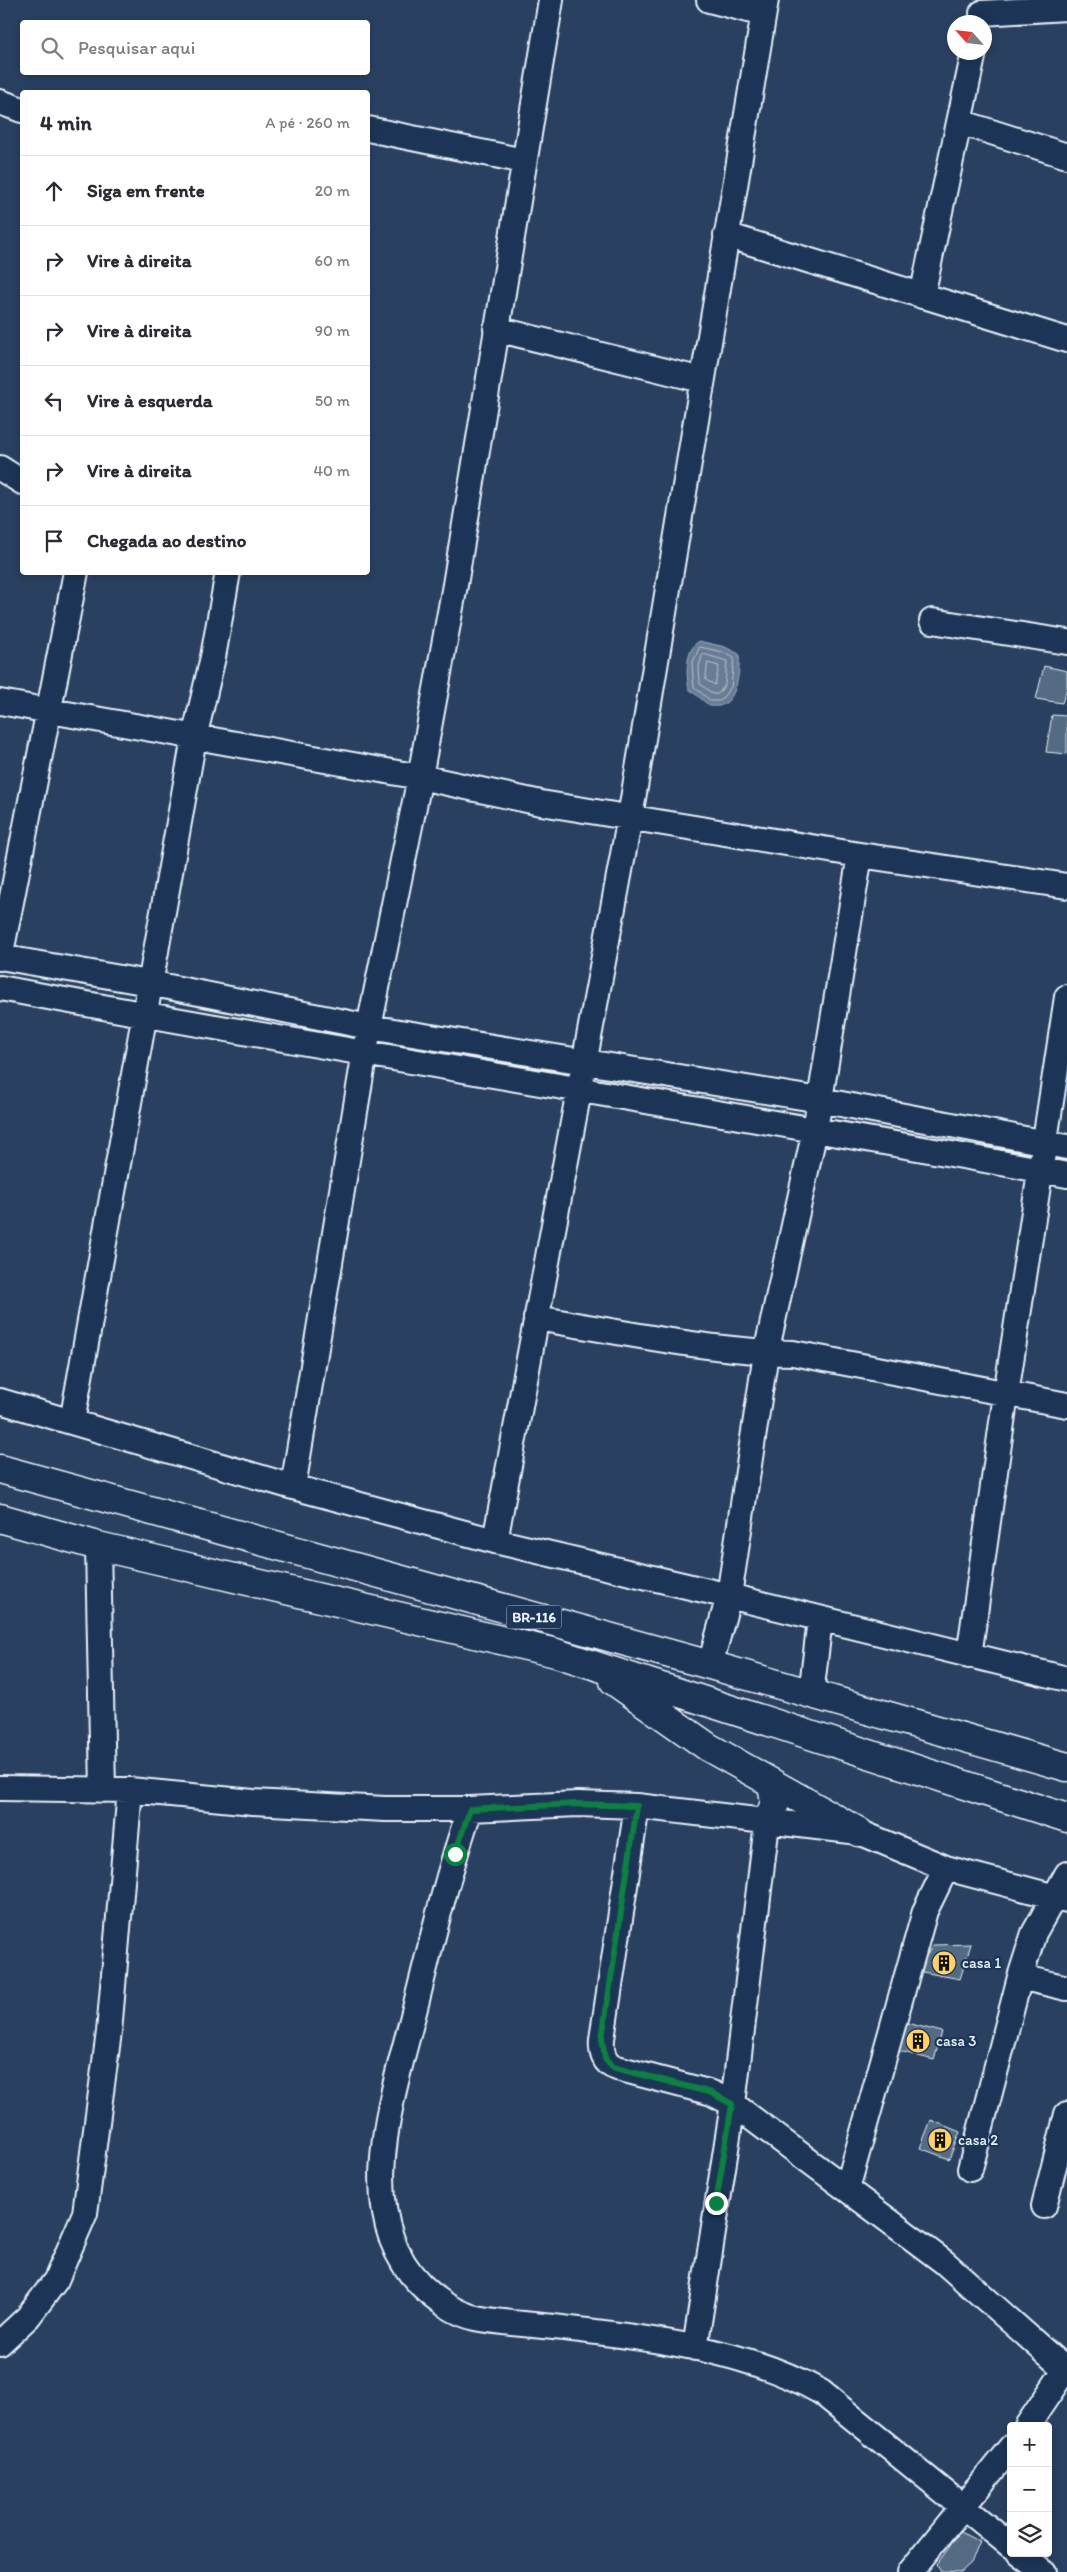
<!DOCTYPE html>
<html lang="pt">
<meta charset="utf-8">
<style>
body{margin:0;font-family:Itim,sans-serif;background:#f2f2f3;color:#2b2b33}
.controls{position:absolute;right:15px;bottom:15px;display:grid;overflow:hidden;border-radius:5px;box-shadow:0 2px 8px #0003}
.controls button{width:45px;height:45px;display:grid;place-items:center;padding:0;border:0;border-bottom:1px solid #e1e1e2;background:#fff;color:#2b2b33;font:25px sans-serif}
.compass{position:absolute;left:947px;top:15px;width:45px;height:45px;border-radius:50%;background:#fff;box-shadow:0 2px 8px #0003;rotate:297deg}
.stop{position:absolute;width:15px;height:15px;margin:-11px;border:4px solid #0b8043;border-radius:50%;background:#fff}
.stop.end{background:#0b8043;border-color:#fff;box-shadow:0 1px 5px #0008}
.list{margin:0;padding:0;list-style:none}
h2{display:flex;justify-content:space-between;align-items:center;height:65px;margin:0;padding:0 20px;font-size:21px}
h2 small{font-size:16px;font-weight:400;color:#7c7c81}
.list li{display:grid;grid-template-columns:32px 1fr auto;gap:15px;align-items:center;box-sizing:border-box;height:70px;padding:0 20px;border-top:1px solid #e1e1e2}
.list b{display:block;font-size:19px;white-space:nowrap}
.list em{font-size:16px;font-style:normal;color:#7c7c81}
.icon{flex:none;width:28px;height:28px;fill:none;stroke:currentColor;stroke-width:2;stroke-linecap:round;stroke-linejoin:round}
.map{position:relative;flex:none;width:1067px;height:2572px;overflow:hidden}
.search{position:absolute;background:#fff;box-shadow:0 2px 8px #0003;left:20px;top:20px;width:350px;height:55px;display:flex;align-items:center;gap:12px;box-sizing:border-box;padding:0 18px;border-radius:5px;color:#7c7c81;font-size:19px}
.panel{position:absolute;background:#fff;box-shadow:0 2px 8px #0003;left:20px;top:90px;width:350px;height:485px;border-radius:5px}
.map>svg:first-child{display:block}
</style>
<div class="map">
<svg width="1067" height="2572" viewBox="0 0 1067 2572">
<rect width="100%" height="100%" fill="#294061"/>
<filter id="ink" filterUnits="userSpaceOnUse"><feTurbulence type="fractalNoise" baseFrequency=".02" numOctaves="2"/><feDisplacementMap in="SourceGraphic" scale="10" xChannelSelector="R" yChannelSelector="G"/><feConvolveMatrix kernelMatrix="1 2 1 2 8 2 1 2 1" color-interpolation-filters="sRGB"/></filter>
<g filter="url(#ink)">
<path fill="#6b7c95" stroke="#9dabbd" d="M699,641L725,647L739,654C740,668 738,699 722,705C719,707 714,706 710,706L689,689C686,675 685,650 699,641Z"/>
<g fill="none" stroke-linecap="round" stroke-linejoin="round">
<path stroke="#b6c2d0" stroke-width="1" d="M700,647L723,652L734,658L731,687L720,701H711L694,687L692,665Z
M703,654L727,661L725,685L718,694H713L700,684L699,667Z
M708,663L719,666L715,685L706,680Z"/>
</g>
<path fill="#556a83" stroke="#e8f1f8" d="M1044,666L1067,671V688L1062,703L1036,699Z
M1052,715L1067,716V754L1046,752Z
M971,1944L960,1979L917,1971L933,1945Z
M903,2022L942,2032L934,2060L895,2050Z
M931,2120L960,2132L949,2159L920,2148Z
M960,2532L980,2542L971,2563L961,2572L941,2571L937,2564Z"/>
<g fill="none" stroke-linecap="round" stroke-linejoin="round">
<defs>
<path id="minor" d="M709,0L763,14
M982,13L1067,8
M0,102L22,110
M960,122L1067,156
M368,129L524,161
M726,235L1067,340
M922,296L974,52
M496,329L702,380
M0,468L22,482
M932,621L1067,642
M0,702L420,777L541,803L860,855L1067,886
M0,957L149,983L369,1027L820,1100L1067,1147
M0,958L76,572
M0,988C355,1055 712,1109 1067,1175
M536,1318C621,1332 707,1351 793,1353L1067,1405
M0,1401L293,1487L495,1541L729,1596L1067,1679
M72,1422L194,738L213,657L228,572
M293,1487L369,1027L420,777L455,585L551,0
M495,1541L630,817L766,0
M98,1546L103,1790
M969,1656L1006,1394L1067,997
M710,1665L729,1596L766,1353L815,1130L860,855
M811,1695L820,1619
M0,1788L130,1790L253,1802L385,1809H470L578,1804L637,1806L859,1832L946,1868L1067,1900
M637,1806L602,2039C601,2051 603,2064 617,2068L712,2093L733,2104L944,2262L1067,2371
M470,1809C448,1873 432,1939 416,2004C395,2090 349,2214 421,2285C435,2299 456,2314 476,2318C501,2323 528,2324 554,2327C642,2337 743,2348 821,2392L1011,2546
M1020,1977L1067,1988
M970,2169L1020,1977L1034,1933L1067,1874
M847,2189L925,1911L946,1868
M1044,2206L1067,2114
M0,2343L28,2317L56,2280L85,2213L109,2032L130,1790
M695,2348L733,2104L767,1823
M1027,2426L1067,2367
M1019,2553L1044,2572
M910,2572L1011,2447"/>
<path id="highway" d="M0,1469L710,1665L1067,1767
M0,1518L98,1546L556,1653L1067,1818
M614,1681L708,1747L859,1832
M767,1823L775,1803L772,1783"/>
</defs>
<use href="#minor" stroke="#e8f1f8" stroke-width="28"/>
<use href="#highway" stroke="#e8f1f8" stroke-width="31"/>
<use href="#minor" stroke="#1d3557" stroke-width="24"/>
<use href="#highway" stroke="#1d3557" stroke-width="28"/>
</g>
</g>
<g fill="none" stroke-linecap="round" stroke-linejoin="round" filter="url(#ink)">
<path stroke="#0b8043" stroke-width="6" d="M455,1854L470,1809L578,1804L637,1806L602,2038L605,2059L612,2067L712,2093L732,2104L716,2203"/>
</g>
<defs>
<symbol id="building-disc" viewBox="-11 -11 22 22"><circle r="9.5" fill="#ffd166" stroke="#1d3557"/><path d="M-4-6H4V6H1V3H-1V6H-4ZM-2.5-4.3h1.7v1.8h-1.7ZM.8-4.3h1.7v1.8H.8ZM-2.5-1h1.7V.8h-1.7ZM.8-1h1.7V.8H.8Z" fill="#111"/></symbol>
</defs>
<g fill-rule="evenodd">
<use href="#building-disc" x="930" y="1949" width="28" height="28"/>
<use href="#building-disc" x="904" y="2027" width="28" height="28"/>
<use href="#building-disc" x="926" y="2126" width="28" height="28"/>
</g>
<g text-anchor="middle" stroke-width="4.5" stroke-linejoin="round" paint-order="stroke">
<rect fill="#1d3557" stroke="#abb9c8" stroke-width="1" x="506.5" y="1605.5" width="55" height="23" rx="4"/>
<g font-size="14" font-weight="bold" fill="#e8f1f8">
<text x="534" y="1622">BR-116</text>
</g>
<g font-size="15" fill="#e8f1f8" stroke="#1d3557" text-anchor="start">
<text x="962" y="1968">casa 1</text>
<text x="936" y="2046">casa 3</text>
<text x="958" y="2145">casa 2</text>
</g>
</g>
</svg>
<div class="controls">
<button>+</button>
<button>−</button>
<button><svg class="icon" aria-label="layers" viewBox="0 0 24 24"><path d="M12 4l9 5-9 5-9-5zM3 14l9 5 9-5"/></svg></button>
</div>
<svg class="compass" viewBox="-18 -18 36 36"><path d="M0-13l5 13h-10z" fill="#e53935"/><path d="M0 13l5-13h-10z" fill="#7c7c81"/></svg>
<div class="stop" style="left:455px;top:1854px"></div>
<div class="stop end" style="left:716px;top:2203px"></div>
<div class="search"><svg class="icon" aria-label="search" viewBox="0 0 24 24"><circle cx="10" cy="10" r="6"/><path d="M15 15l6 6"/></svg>Pesquisar aqui</div>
<section class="panel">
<h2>4 min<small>A pé · 260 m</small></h2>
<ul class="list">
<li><svg class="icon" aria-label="ahead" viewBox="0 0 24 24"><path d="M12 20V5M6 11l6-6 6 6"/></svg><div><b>Siga em frente</b></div><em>20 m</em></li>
<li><svg class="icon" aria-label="right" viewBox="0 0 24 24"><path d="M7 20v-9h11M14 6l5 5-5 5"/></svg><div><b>Vire à direita</b></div><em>60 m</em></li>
<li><svg class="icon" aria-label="right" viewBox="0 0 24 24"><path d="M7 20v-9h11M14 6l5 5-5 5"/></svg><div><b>Vire à direita</b></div><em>90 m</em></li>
<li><svg class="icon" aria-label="left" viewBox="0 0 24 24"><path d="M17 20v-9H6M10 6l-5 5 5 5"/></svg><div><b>Vire à esquerda</b></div><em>50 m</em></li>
<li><svg class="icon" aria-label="right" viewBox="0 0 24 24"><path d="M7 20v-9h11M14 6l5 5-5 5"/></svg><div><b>Vire à direita</b></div><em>40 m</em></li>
<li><svg class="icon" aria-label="arrive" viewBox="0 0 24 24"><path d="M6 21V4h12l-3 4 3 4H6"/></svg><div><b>Chegada ao destino</b></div></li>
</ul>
</section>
</div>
